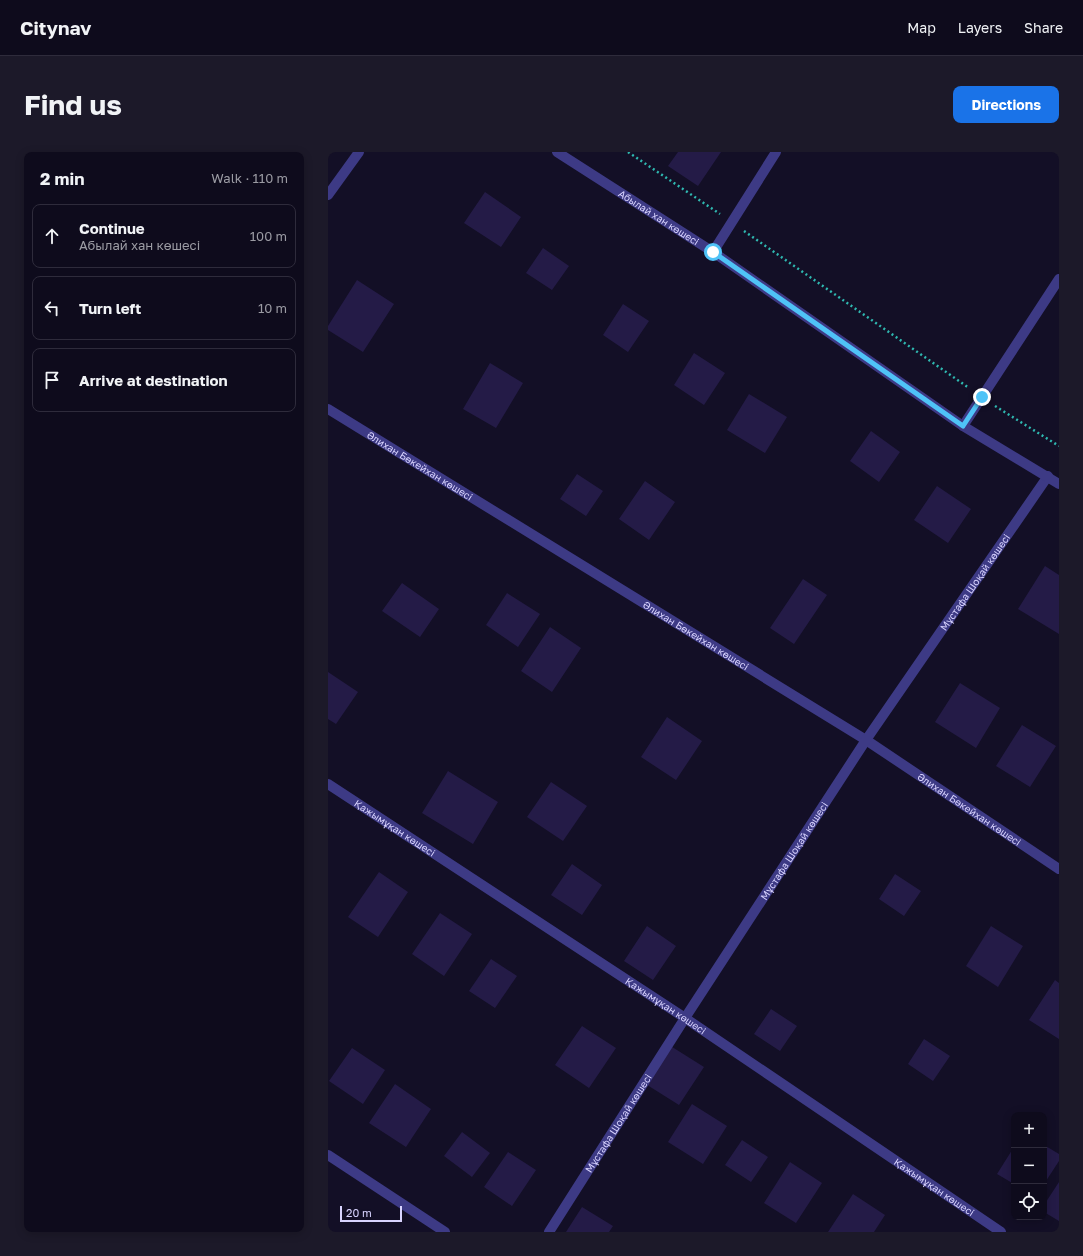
<!DOCTYPE html>
<meta charset="utf-8">
<style>
body{margin:0;font-family:"Golos Text",sans-serif;background:#1c1929;color:#f1f3f6}
.controls{position:absolute;right:12px;bottom:12px;display:grid;overflow:hidden;border-radius:8px;box-shadow:0 2px 10px #0003}
.controls button{width:36px;height:36px;display:grid;place-items:center;padding:0;border:0;border-bottom:1px solid #2e2b3b;background:#0e0b1c;color:#f1f3f6;font:20px sans-serif}
.scale{position:absolute;left:12px;bottom:10px;width:62px;box-sizing:border-box;padding-left:4px;border:2px solid #d9d4ff;border-top:0;font-size:11px;line-height:14px;white-space:nowrap;color:#d9d4ff;-webkit-text-stroke:3px #130f26;paint-order:stroke}
.stop{position:absolute;width:12px;height:12px;margin:-9px;border:3px solid #4fc3f7;border-radius:50%;background:#fff}
.stop.end{background:#4fc3f7;border-color:#fff;box-shadow:0 1px 4px #0008}
.list{margin:0;padding:0;list-style:none}
h2{display:flex;justify-content:space-between;align-items:center;height:52px;margin:0;padding:0 16px;font-size:17px}
h2 small{font-size:13px;font-weight:400;color:#9b9ba3}
.list li{display:grid;grid-template-columns:26px 1fr auto;gap:12px;align-items:center;box-sizing:border-box;height:64px;margin:0 8px 8px;padding:0 8px;border:1px solid #2e2b3b;border-radius:8px}
.list b{display:block;font-size:15px;white-space:nowrap}
.list p{margin:0;font-size:13px;white-space:nowrap;color:#9b9ba3}
.list em{font-size:13px;font-style:normal;color:#9b9ba3}
.icon{flex:none;width:22px;height:22px;fill:none;stroke:currentColor;stroke-width:2;stroke-linecap:round;stroke-linejoin:round}
.map{position:relative;flex:none;width:731px;height:1080px;overflow:hidden;border-radius:8px}
header{display:flex;align-items:center;gap:24px;box-sizing:border-box;height:56px;padding:0 20px;background:#0e0b1c;border-bottom:1px solid #2e2b3b}
header strong{font-size:19px}
nav{display:flex;gap:22px;margin-inline-start:auto;font-size:14px}
.intro{display:flex;align-items:center;justify-content:space-between;box-sizing:border-box;height:96px;padding:0 24px}
h1{margin:0;font-size:28px}
.button{padding:10px 18px;border-radius:8px;background:#1a73e8;color:#fff;font-size:14px;font-weight:700}
main{display:flex;gap:24px;padding:0 24px}
aside{flex:1;background:#0e0b1c;border-radius:8px;box-shadow:0 2px 10px #0003}
.map>svg:first-child{display:block}
</style>
<header>
<strong>Citynav</strong>
<nav><a>Map</a><a>Layers</a><a>Share</a></nav>
</header>
<div class="intro"><h1>Find us</h1><a class="button">Directions</a></div>
<main>
<aside>
<h2>2 min<small>Walk · 110 m</small></h2>
<ul class="list">
<li><svg class="icon" aria-label="ahead" viewBox="0 0 24 24"><path d="M12 20V5M6 11l6-6 6 6"/></svg><div><b>Continue</b><p>Абылай хан көшесі</p></div><em>100 m</em></li>
<li><svg class="icon" aria-label="left" viewBox="0 0 24 24"><path d="M17 20v-9H6M10 6l-5 5 5 5"/></svg><div><b>Turn left</b></div><em>10 m</em></li>
<li><svg class="icon" aria-label="arrive" viewBox="0 0 24 24"><path d="M6 21V4h12l-3 4 3 4H6"/></svg><div><b>Arrive at destination</b></div></li>
</ul>
</aside>
<div class="map">
<svg width="731" height="1080" viewBox="0 0 731 1080">
<rect width="100%" height="100%" fill="#130f26"/>
<path fill="#241b47" d="M350,0H393L370,34L340,14Z
M157,40L193,65L173,95L136,71Z
M215,96L241,114L224,138L198,121Z
M29,128L66,152L35,200L0,178V174Z
M295,152L321,169L300,200L275,183Z
M366,201L397,221L376,253L346,233Z
M162,211L195,231L168,276L135,257Z
M421,242L459,265L437,301L399,278Z
M543,279L572,300L551,330L522,309Z
M249,322L275,339L258,364L232,347Z
M317,329L347,350L321,388L291,367Z
M609,334L643,357L620,391L586,368Z
M717,414L731,423V482L690,457Z
M475,427L499,443L466,492L442,476Z
M74,431L111,457L92,485L54,459Z
M179,441L212,462L190,495L158,473Z
M222,475L253,496L224,540L193,519Z
M0,520L30,540L8,572L0,567Z
M632,531L672,556L648,596L607,570Z
M339,565L374,589L348,628L313,605Z
M694,573L728,594L702,635L668,614Z
M120,619L170,650L145,692L94,661Z
M223,630L259,654L235,689L199,665Z
M244,712L274,733L254,763L223,743Z
M51,720L80,740L50,785L20,765Z
M567,722L593,739L576,764L551,747Z
M112,761L144,782L116,824L84,802Z
M319,774L348,794L325,828L296,809Z
M663,774L695,794L670,835L638,814Z
M163,807L189,824L167,856L141,839Z
M727,828L731,831V887L701,868Z
M443,857L469,874L452,899L426,882Z
M254,874L288,896L261,936L227,913Z
M596,887L622,904L605,929L580,912Z
M341,893L376,915L351,953L316,931Z
M24,896L57,918L35,952L1,929Z
M67,932L103,957L78,995L41,971Z
M364,952L399,974L375,1012L340,990Z
M134,980L162,1001L144,1025L116,1004Z
M414,988L440,1005L423,1030L397,1013Z
M716,993L731,1002V1009L716,1032Z
M686,995V1032L669,1022Z
M180,1000L208,1018L184,1054L156,1035Z
M462,1010L494,1031L468,1071L436,1051Z
M731,1030V1069L716,1060V1053Z
M525,1042L557,1063L546,1080H500Z
M254,1055L285,1074L281,1080H238Z"/>
<g fill="none" stroke-linecap="round" stroke-linejoin="round">
<path stroke="#2fb8b0" stroke-width="2.5" stroke-dasharray="2 3" stroke-linecap="butt" d="M300,0L392,62
M416,79L641,236
M667,254L731,294"/>
<g stroke="#3d3a85" stroke-width="10">
<path d="M0,43L31,0"/>
<path d="M385,100L448,0"/>
<path id="s1" d="M0,257L538,588L731,717"/>
<path d="M635,274L731,127"/>
<path id="s2" d="M0,632L357,866L673,1080"/>
<path d="M0,1003L117,1080"/>
<path id="s3" d="M221,1080L357,866L538,588L720,324"/>
</g>
<path stroke="#3d3a85" stroke-width="10" id="s4" d="M229,0L385,100L635,274L731,332"/>
</g>
<g fill="none" stroke-linecap="round" stroke-linejoin="round">
<path stroke="#4fc3f7" stroke-width="5" d="M385,100L635,274L654,245"/>
</g>
<g text-anchor="middle" stroke-width="3" stroke-linejoin="round" paint-order="stroke">
<g font-size="10" fill="#d9d4ff" stroke="#130f26">
<text dy="4" stroke="none"><textPath href="#s4" startOffset="121">Абылай хан көшесі</textPath></text>
<text dy="4" stroke="none"><textPath href="#s1" startOffset="108">Әлихан Бөкейхан көшесі</textPath></text>
<text dy="4" stroke="none"><textPath href="#s3" startOffset="777">Мұстафа Шоқай көшесі</textPath></text>
<text dy="4" stroke="none"><textPath href="#s1" startOffset="432">Әлихан Бөкейхан көшесі</textPath></text>
<text dy="4" stroke="none"><textPath href="#s1" startOffset="756">Әлихан Бөкейхан көшесі</textPath></text>
<text dy="4" stroke="none"><textPath href="#s2" startOffset="80">Қажымұқан көшесі</textPath></text>
<text dy="4" stroke="none"><textPath href="#s3" startOffset="453">Мұстафа Шоқай көшесі</textPath></text>
<text dy="4" stroke="none"><textPath href="#s2" startOffset="404">Қажымұқан көшесі</textPath></text>
<text dy="4" stroke="none"><textPath href="#s3" startOffset="129">Мұстафа Шоқай көшесі</textPath></text>
<text dy="4" stroke="none"><textPath href="#s2" startOffset="728">Қажымұқан көшесі</textPath></text>
</g>
</g>
</svg>
<div class="controls">
<button>+</button>
<button>−</button>
<button><svg class="icon" aria-label="locate" viewBox="0 0 24 24"><circle cx="12" cy="12" r="6"/><path d="M12 2v4M12 18v4M2 12h4M18 12h4"/></svg></button>
</div>
<div class="scale">20 m</div>
<div class="stop" style="left:385px;top:100px"></div>
<div class="stop end" style="left:654px;top:245px"></div>
</div>
</main>
